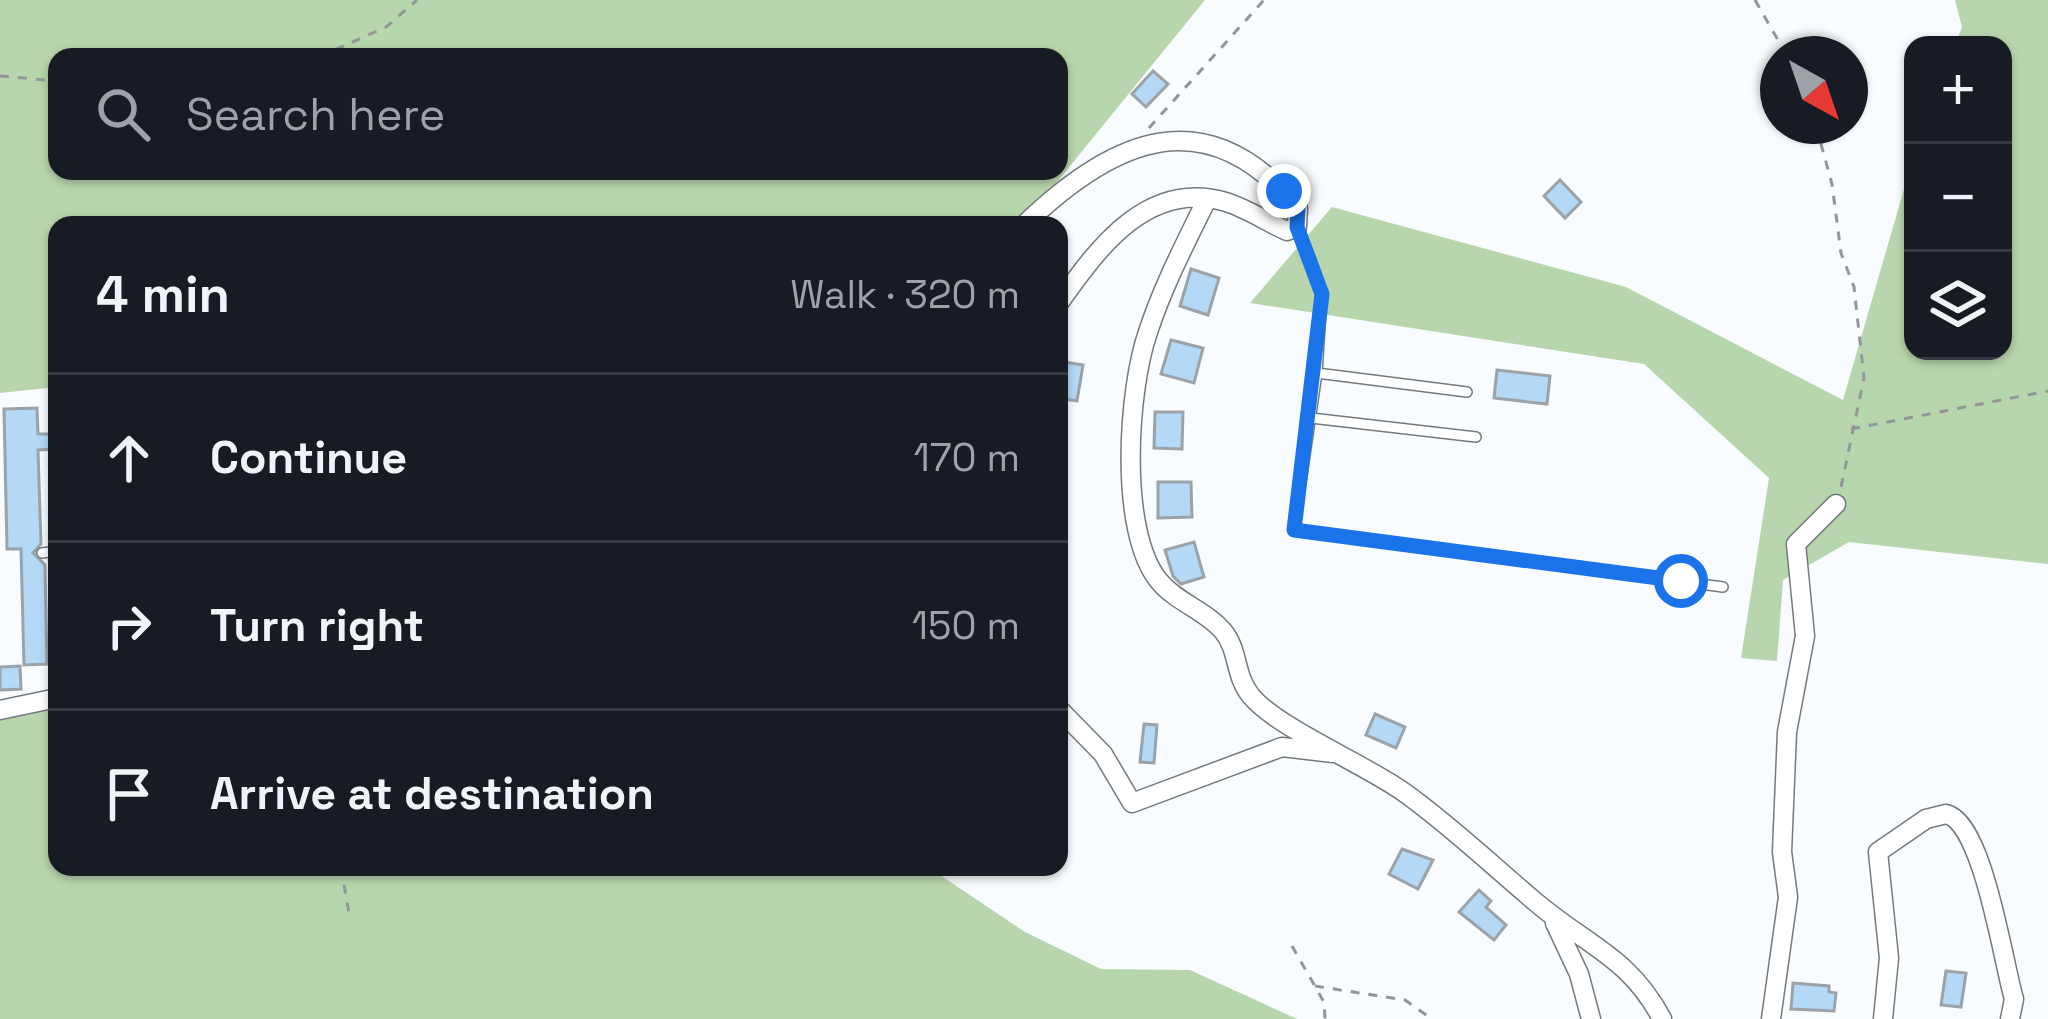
<!DOCTYPE html>
<meta charset="utf-8">
<style>
body{margin:0;font-family:"Space Grotesk",sans-serif;background:#242831;color:#f1f3f6}
.controls{position:absolute;right:36px;top:36px;display:grid;overflow:hidden;border-radius:24px;box-shadow:0 3px 9px #0004}
.controls button{width:108px;height:108px;display:grid;place-items:center;padding:0;border:0;border-bottom:3px solid #363941;background:#171b24;color:#f1f3f6;font:60px sans-serif}
.compass{position:absolute;left:1760px;top:36px;width:108px;height:108px;border-radius:50%;background:#171b24;box-shadow:0 3px 9px #0004;rotate:140deg}
.stop{position:absolute;width:36px;height:36px;margin:-27px;border:9px solid #1a73e8;border-radius:50%;background:#fff}
.stop.end{background:#1a73e8;border-color:#fff;box-shadow:0 3px 12px #0008}
.list{margin:0;padding:0;list-style:none}
h2{display:flex;justify-content:space-between;align-items:center;height:156px;margin:0;padding:0 48px;font-size:51px}
h2 small{font-size:39px;font-weight:400;color:#9ea1a6}
.list li{display:grid;grid-template-columns:78px 1fr auto;gap:36px;align-items:center;box-sizing:border-box;height:168px;padding:0 48px;border-top:3px solid #363941}
.list b{display:block;font-size:45px;white-space:nowrap}
.list em{font-size:39px;font-style:normal;color:#9ea1a6}
.icon{flex:none;width:66px;height:66px;fill:none;stroke:currentColor;stroke-width:2;stroke-linecap:round;stroke-linejoin:round}
.map{position:relative;flex:none;width:2048px;height:1019px;overflow:hidden}
.search{position:absolute;background:#171b24;box-shadow:0 3px 9px #0004;left:48px;top:48px;width:1020px;height:132px;display:flex;align-items:center;gap:30px;box-sizing:border-box;padding:0 42px;border-radius:24px;color:#9ea1a6;font-size:45px}
.panel{position:absolute;background:#171b24;box-shadow:0 3px 9px #0004;left:48px;top:216px;width:1020px;height:660px;border-radius:24px}
.map>svg:first-child{display:block}
</style>
<div class="map">
<svg width="2048" height="1019" viewBox="0 0 2048 1019">
<rect width="100%" height="100%" fill="#f9fcfe"/>
<path fill="#b8d6ad" fill-rule="evenodd" d="M0,0H1205L1022,225H57V387L0,393ZM57,57H1059V171H57Z
M1955,0H2048V564L1849,542L1783,580L1777,661L1741,658L1769,478L1644,364L1250,303L1332,207L1626,287L1843,400L1913,158V351H2003V45H1955L1962,27Z
M57,704V867H928L1025,932L1101,969L1190,970L1297,1019H0V706Z"/>
<path fill="#b3d9f7" stroke="#9ba2a8" stroke-width="3" d="M1153,71L1168,84L1146,107L1132,94Z
M1560,180L1581,202L1565,218L1544,196Z
M1191,269L1219,278L1208,315L1180,306Z
M1171,340L1203,348L1194,383L1161,374Z
M1059,361L1083,365L1077,401L1059,398Z
M1497,370L1550,376L1547,404L1494,398Z
M37,408L38,434H57V449L38,450L41,544L33,553L45,565L47,664L24,665L21,549H7L4,409Z
M1155,412H1183L1182,449L1154,448Z
M1158,482H1191L1192,517L1158,518Z
M1194,542L1204,577L1181,584L1173,576L1165,550Z
M20,666L21,689L0,690V667Z
M1375,714L1405,727L1396,748L1366,735Z
M1144,724L1157,725L1154,763L1140,762Z
M1402,849L1433,860L1418,889L1389,874Z
M1479,890L1491,901L1486,907L1506,925L1494,940L1459,912Z
M1946,971L1966,973L1961,1007L1941,1005Z
M1793,983L1829,986V992L1836,993L1834,1011L1791,1009Z"/>
<g fill="none" stroke-linecap="round" stroke-linejoin="round">
<defs>
<path id="lane" d="M1297,227L1322,294L1317,373L1467,392
M1317,373L1294,530L1723,587
M1311,418L1476,437
M42,553L57,551"/>
<path id="street" d="M1207,199C1186,242 1163,286 1148,332C1128,389 1118,531 1159,581C1176,602 1205,610 1223,631C1239,650 1234,675 1251,696C1279,729 1365,764 1405,793C1451,826 1494,867 1538,904C1588,946 1630,958 1662,1019
M1024,225C1113,139 1206,97 1298,208L1297,227L1287,231C1267,222 1246,208 1226,202C1149,179 1099,246 1059,303
M1059,709L1103,754L1132,803L1282,747L1333,753
M0,710L57,698
M1555,923L1579,974L1591,1019
M1771,1019L1788,897L1782,852L1787,732L1805,636L1796,544L1836,504
M1883,1019L1889,958L1878,852L1926,819L1946,814C1983,822 2003,962 2014,999L2010,1019"/>
</defs>
<use href="#lane" stroke="#737a7f" stroke-width="12"/>
<use href="#street" stroke="#737a7f" stroke-width="21"/>
<path stroke="#939698" stroke-width="3" stroke-dasharray="9 9" stroke-linecap="butt" d="M1755,0L1786,54
M319,57L386,27L417,0
M0,76L57,81
M1816,126L1832,184L1841,253L1854,287L1864,378L1841,487
M1149,128L1264,0
M1851,429L2048,391
M341,867L350,919
M1292,946L1324,1002L1325,1019
M1315,986L1405,1000L1432,1019"/>
<use href="#lane" stroke="#fff" stroke-width="9"/>
<use href="#street" stroke="#fff" stroke-width="18"/>
</g>
<g fill="none" stroke-linecap="round" stroke-linejoin="round">
<path stroke="#1a73e8" stroke-width="15" d="M1284,191L1298,208L1297,227L1322,294L1294,530L1681,581"/>
</g>
</svg>
<div class="controls">
<button>+</button>
<button>−</button>
<button><svg class="icon" aria-label="layers" viewBox="0 0 24 24"><path d="M12 4l9 5-9 5-9-5zM3 14l9 5 9-5"/></svg></button>
</div>
<svg class="compass" viewBox="-18 -18 36 36"><path d="M0-13l5 13h-10z" fill="#e53935"/><path d="M0 13l5-13h-10z" fill="#9ea1a6"/></svg>
<div class="stop" style="left:1681px;top:581px"></div>
<div class="stop end" style="left:1284px;top:191px"></div>
<div class="search"><svg class="icon" aria-label="search" viewBox="0 0 24 24"><circle cx="10" cy="10" r="6"/><path d="M15 15l6 6"/></svg>Search here</div>
<section class="panel">
<h2>4 min<small>Walk · 320 m</small></h2>
<ul class="list">
<li><svg class="icon" aria-label="ahead" viewBox="0 0 24 24"><path d="M12 20V5M6 11l6-6 6 6"/></svg><div><b>Continue</b></div><em>170 m</em></li>
<li><svg class="icon" aria-label="right" viewBox="0 0 24 24"><path d="M7 20v-9h11M14 6l5 5-5 5"/></svg><div><b>Turn right</b></div><em>150 m</em></li>
<li><svg class="icon" aria-label="arrive" viewBox="0 0 24 24"><path d="M6 21V4h12l-3 4 3 4H6"/></svg><div><b>Arrive at destination</b></div></li>
</ul>
</section>
</div>
